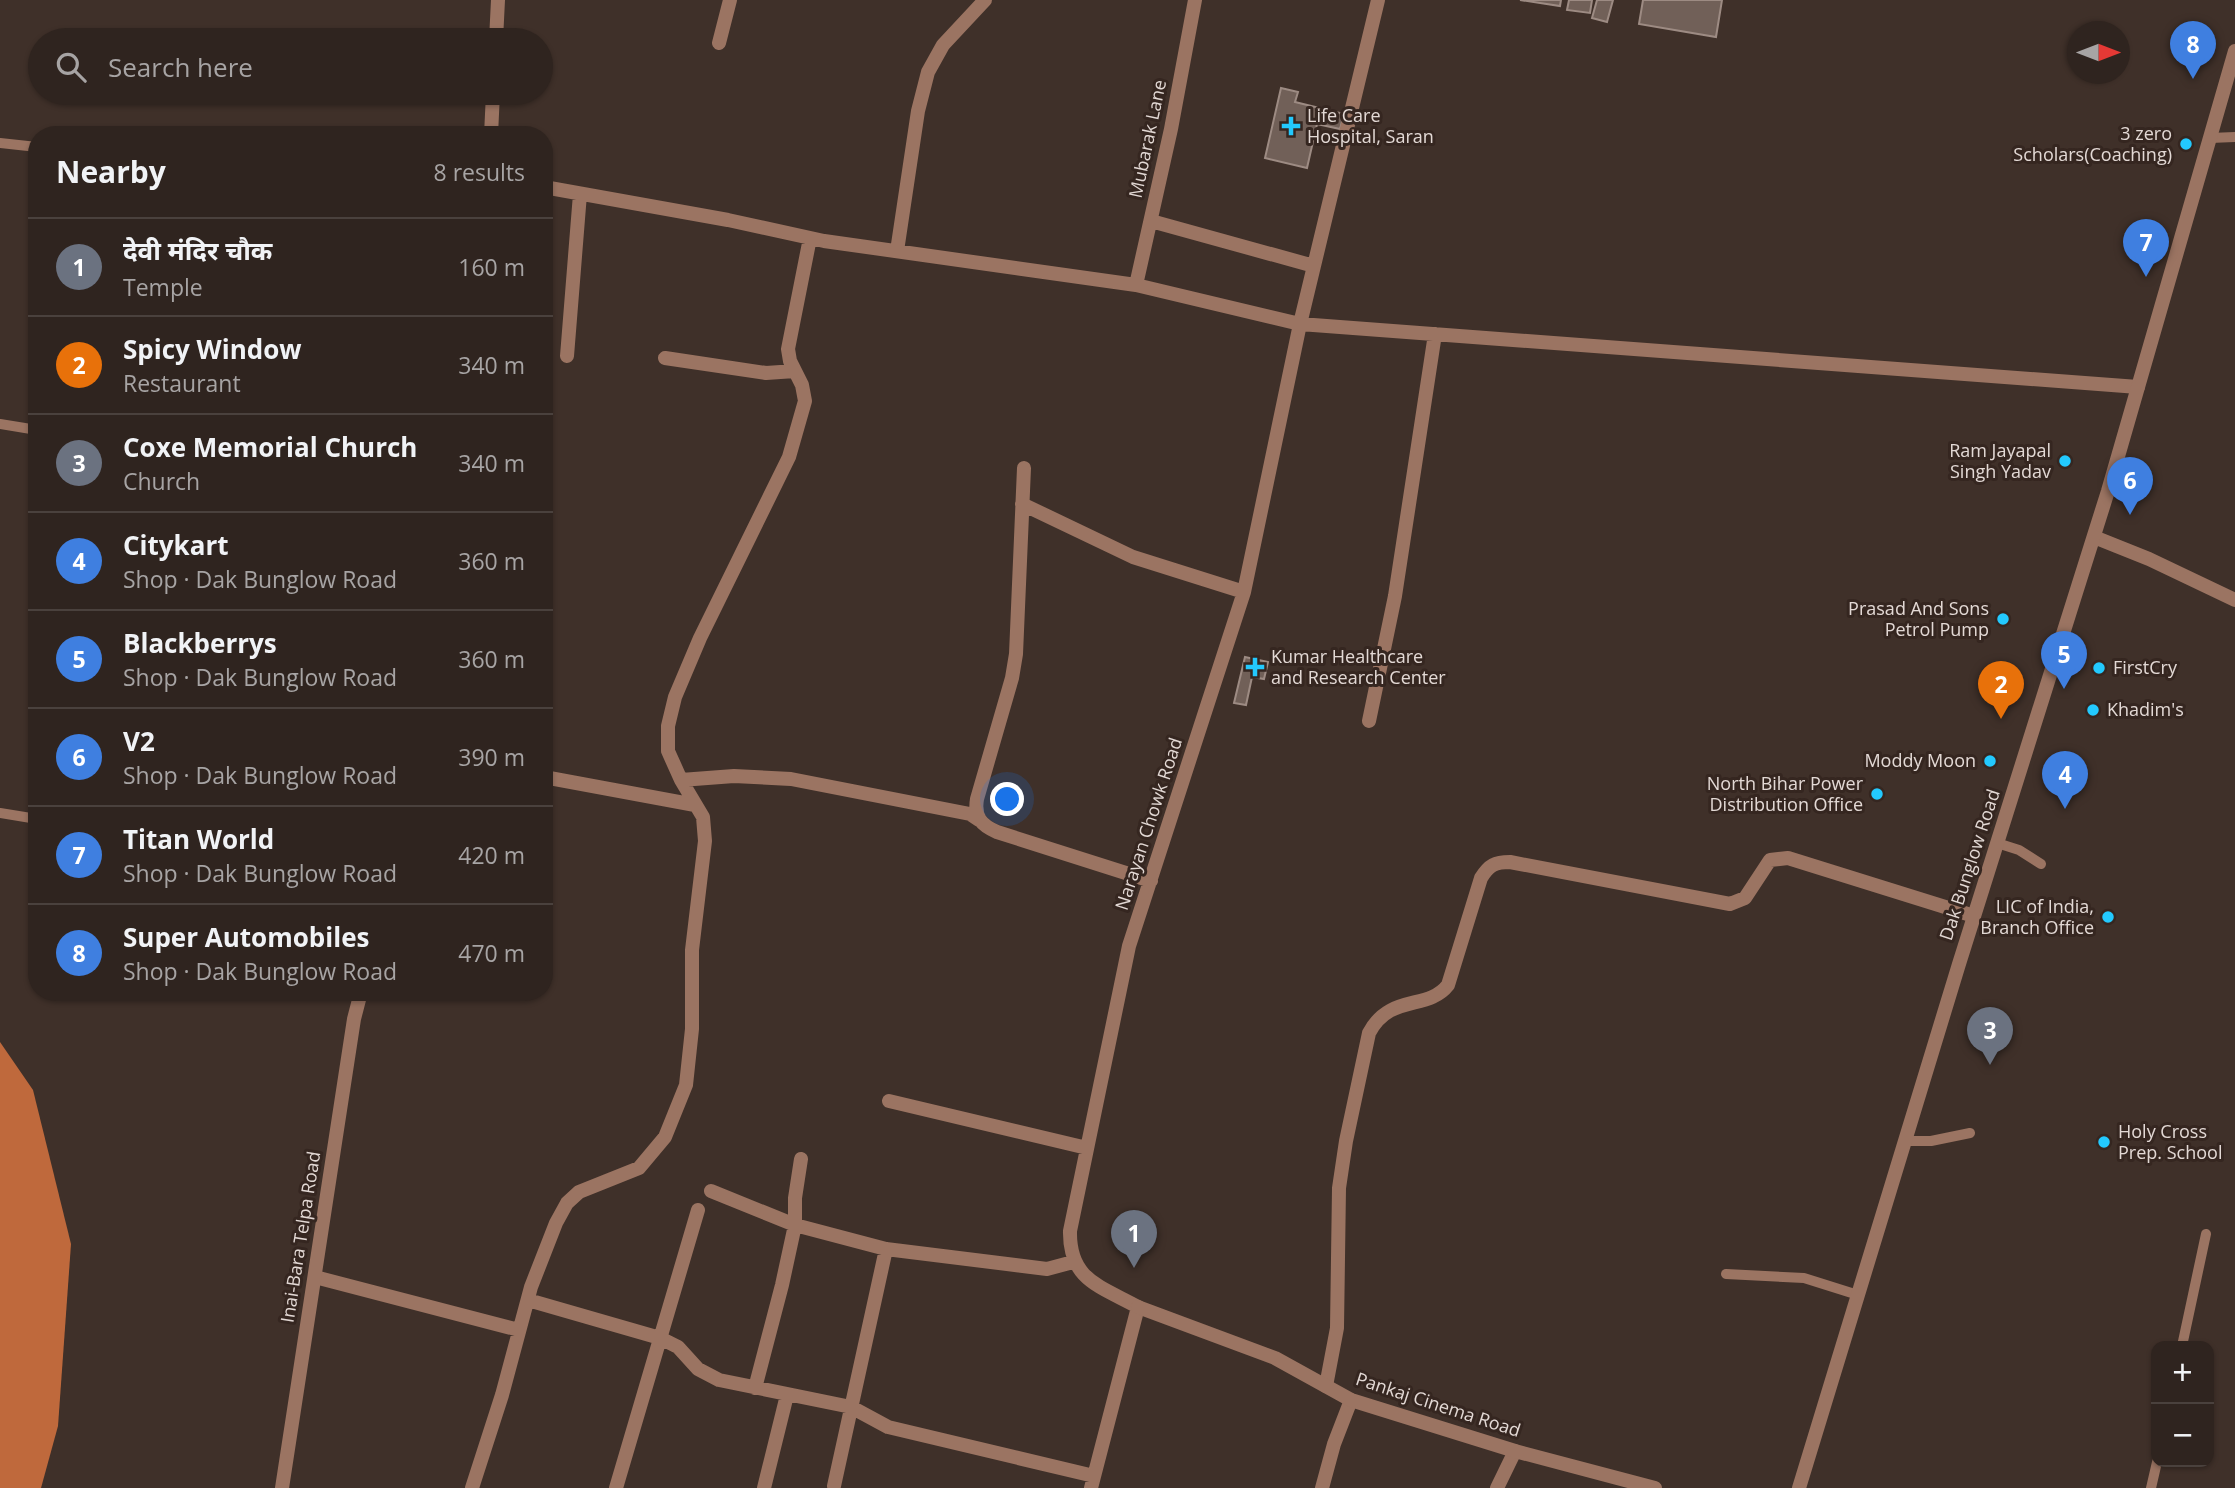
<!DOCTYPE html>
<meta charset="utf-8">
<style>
body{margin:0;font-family:"Open Sans","Noto Sans Devanagari",sans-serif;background:#3b302c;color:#f1f3f6}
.controls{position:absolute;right:21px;bottom:21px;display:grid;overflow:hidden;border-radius:14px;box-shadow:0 2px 5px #0004}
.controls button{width:63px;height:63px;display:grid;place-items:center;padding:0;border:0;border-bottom:2px solid #4a413d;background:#2f241f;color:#f1f3f6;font:35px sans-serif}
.compass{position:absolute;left:2067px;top:21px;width:63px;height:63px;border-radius:50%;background:#2f241f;box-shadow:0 2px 5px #0004;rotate:90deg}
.you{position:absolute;left:1008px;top:800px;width:24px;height:24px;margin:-18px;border:5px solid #fff;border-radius:50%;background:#1a73e8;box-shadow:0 0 0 10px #1a73e833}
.badge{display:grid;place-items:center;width:46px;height:46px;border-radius:50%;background:#23c9fe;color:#fff;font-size:23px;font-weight:700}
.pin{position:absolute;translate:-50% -58px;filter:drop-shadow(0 2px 4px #0008)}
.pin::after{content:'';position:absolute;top:37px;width:24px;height:21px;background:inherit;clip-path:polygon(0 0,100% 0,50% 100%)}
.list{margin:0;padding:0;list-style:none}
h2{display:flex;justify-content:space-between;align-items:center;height:91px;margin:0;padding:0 28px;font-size:30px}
h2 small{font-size:23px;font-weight:400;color:#a7a4a4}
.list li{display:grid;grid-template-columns:46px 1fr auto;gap:21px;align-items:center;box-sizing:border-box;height:98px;padding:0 28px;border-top:2px solid #4a413d}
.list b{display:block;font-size:26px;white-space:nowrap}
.list p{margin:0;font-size:23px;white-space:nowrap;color:#a7a4a4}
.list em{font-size:23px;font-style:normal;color:#a7a4a4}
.icon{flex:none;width:38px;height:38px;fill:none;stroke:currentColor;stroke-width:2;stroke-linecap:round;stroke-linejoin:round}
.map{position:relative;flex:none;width:2235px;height:1488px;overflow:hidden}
.search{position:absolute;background:#2f241f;box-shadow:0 2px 5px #0004;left:28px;top:28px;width:525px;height:77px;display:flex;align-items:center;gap:18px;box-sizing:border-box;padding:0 24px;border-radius:38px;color:#a7a4a4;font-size:26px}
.panel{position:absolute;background:#2f241f;box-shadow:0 2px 5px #0004;left:28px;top:126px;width:525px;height:875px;border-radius:28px}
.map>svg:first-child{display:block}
</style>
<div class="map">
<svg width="2235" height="1488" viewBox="0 0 2235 1488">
<rect width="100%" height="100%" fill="#3f3029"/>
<path fill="#bf693c" d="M0,1042L33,1090L71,1244L58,1426L41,1488H0Z"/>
<path fill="#716058" stroke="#9d8b83" stroke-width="2" d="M1520,0H1561L1560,6Z
M1569,0H1592L1590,13L1567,10Z
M1597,0H1613L1607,22L1592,18Z
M1643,0H1722L1716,37L1639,24Z
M1281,88L1298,92L1295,102L1344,114L1340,129L1317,124L1307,168L1265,158Z
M1245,657L1268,662L1264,679L1252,677L1246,705L1234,703Z"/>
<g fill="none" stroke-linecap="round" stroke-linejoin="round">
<path stroke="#9b7462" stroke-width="10" d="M2210,138L2235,137
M0,143L37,147
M0,424L37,430
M0,813L37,819
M1997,843L2019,850L2041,864
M1905,1141H1931L1970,1133
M1726,1274L1804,1278L1858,1295
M2182,1346L2206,1234
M2151,1488L2157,1462"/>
<path stroke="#9b7462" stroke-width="14" d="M719,43L730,0
M544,187L728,220L824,241L1136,285L1300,324L2138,387
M1151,221L1314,266
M897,251L918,111L928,72L943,45L985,0
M1136,285L1171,129L1195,0
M567,356L580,194
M665,358L766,373L795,371
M1024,468L1016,654L1012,678L977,799C974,817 981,825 997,832L1151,881
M1022,504L1133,557L1244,592
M2094,537L2149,559L2235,600
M1369,721L1395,596L1435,334
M544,777L695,805
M681,780L734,776L791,779L970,814L979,820
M889,1101L1087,1148
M711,1191L795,1225L886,1249L1047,1269L1073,1262
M315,1277L519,1330
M528,1300L660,1338L678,1347L698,1369L719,1380L851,1407L888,1427L1094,1476
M1326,1386L1337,1328L1339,1188L1346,1141L1369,1033C1390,993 1428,1011 1448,985L1481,878C1489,865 1495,862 1510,862L1730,904L1745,898L1770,860L1788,858L1974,916
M755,1388L782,1285L795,1225V1198L801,1159
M834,1486L886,1249
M472,1488L502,1395L531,1287L556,1223L567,1203L579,1192L639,1168L665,1137L686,1085L692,1029V950L705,841L703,817L681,780L668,751V726L675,697L700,638L789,457L805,401L802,385L790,361L788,349L810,238
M616,1488L698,1210
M764,1488L787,1395
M1091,1488L1138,1307C1100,1286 1069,1280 1070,1231L1129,946L1244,592L1300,324L1378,0
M1322,1488L1334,1444L1351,1400
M1497,1488L1515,1451"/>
<path stroke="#9b7462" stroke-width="14" d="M496,40L498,0
M491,135L493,93
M1138,1307L1275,1358L1351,1400L1515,1451L1655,1488
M282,1488L354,1019L361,992
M1799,1488L1959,964L2108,491L2235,51"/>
</g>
<g fill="#23c9fe" stroke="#352620" stroke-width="2.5">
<path d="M1287.5 115.5h7v7h7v7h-7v7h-7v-7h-7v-7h7z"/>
<circle cx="2186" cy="144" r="7"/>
<circle cx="2065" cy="461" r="7"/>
<circle cx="2003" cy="619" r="7"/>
<path d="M1251.5 656.5h7v7h7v7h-7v7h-7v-7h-7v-7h7z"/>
<circle cx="2099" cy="668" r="7"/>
<circle cx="2093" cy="710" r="7"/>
<circle cx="1990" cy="761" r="7"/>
<circle cx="1877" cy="794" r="7"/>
<circle cx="2108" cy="917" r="7"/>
<circle cx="2104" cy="1142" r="7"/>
</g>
<g text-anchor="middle" stroke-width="6" stroke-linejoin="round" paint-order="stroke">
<g font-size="18" fill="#e3d9d5" stroke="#352620" text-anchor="end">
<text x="1307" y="122" text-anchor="start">Life Care<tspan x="1307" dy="21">Hospital, Saran</tspan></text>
<text x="2172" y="140">3 zero<tspan x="2172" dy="21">Scholars(Coaching)</tspan></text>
<text x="2051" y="457">Ram Jayapal<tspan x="2051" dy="21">Singh Yadav</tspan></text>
<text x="1989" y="615">Prasad And Sons<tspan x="1989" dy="21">Petrol Pump</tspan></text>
<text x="1271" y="663" text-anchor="start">Kumar Healthcare<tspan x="1271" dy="21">and Research Center</tspan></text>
<text x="2113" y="674" text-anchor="start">FirstCry</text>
<text x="2107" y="716" text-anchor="start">Khadim's</text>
<text x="1976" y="767">Moddy Moon</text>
<text x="1863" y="790">North Bihar Power<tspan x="1863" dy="21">Distribution Office</tspan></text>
<text x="2094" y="913">LIC of India,<tspan x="2094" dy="21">Branch Office</tspan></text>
<text x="2118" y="1138" text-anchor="start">Holy Cross<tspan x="2118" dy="21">Prep. School</tspan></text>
</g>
<g font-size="18" fill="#e3d9d5" stroke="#352620">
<text transform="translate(1148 139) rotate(-78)" y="6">Mubarak Lane</text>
<text transform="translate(1149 824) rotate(-72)" y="6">Narayan Chowk Road</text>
<text transform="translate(1970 865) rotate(-72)" y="6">Dak Bunglow Road</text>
<text transform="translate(301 1237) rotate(-81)" y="6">Inai-Bara Telpa Road</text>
<text transform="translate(1438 1405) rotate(18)" y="6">Pankaj Cinema Road</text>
</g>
</g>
</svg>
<div class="controls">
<button>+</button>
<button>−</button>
</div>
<svg class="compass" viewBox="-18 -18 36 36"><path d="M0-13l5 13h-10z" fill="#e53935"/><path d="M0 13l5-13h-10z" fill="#a7a4a4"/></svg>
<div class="you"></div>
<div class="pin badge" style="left:1134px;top:1268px;background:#6b7280">1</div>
<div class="pin badge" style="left:2001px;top:719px;background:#e8710a">2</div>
<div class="pin badge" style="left:1990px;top:1065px;background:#6b7280">3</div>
<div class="pin badge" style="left:2065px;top:809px;background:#3f7fe0">4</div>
<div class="pin badge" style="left:2064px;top:689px;background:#3f7fe0">5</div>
<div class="pin badge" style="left:2130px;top:515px;background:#3f7fe0">6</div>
<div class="pin badge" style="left:2146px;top:277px;background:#3f7fe0">7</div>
<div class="pin badge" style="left:2193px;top:79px;background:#3f7fe0">8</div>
<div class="search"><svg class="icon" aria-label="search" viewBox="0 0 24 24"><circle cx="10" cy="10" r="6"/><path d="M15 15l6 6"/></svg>Search here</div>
<section class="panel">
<h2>Nearby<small>8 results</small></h2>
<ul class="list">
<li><span class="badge" style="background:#6b7280">1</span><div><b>देवी मंदिर चौक</b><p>Temple</p></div><em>160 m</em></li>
<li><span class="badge" style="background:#e8710a">2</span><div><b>Spicy Window</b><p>Restaurant</p></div><em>340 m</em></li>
<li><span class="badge" style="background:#6b7280">3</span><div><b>Coxe Memorial Church</b><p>Church</p></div><em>340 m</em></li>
<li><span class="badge" style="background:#3f7fe0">4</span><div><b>Citykart</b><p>Shop · Dak Bunglow Road</p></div><em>360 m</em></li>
<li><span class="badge" style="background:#3f7fe0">5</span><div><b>Blackberrys</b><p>Shop · Dak Bunglow Road</p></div><em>360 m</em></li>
<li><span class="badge" style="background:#3f7fe0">6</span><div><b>V2</b><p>Shop · Dak Bunglow Road</p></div><em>390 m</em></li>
<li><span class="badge" style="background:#3f7fe0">7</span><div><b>Titan World</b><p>Shop · Dak Bunglow Road</p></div><em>420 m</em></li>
<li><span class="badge" style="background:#3f7fe0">8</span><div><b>Super Automobiles</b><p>Shop · Dak Bunglow Road</p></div><em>470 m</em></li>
</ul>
</section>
</div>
